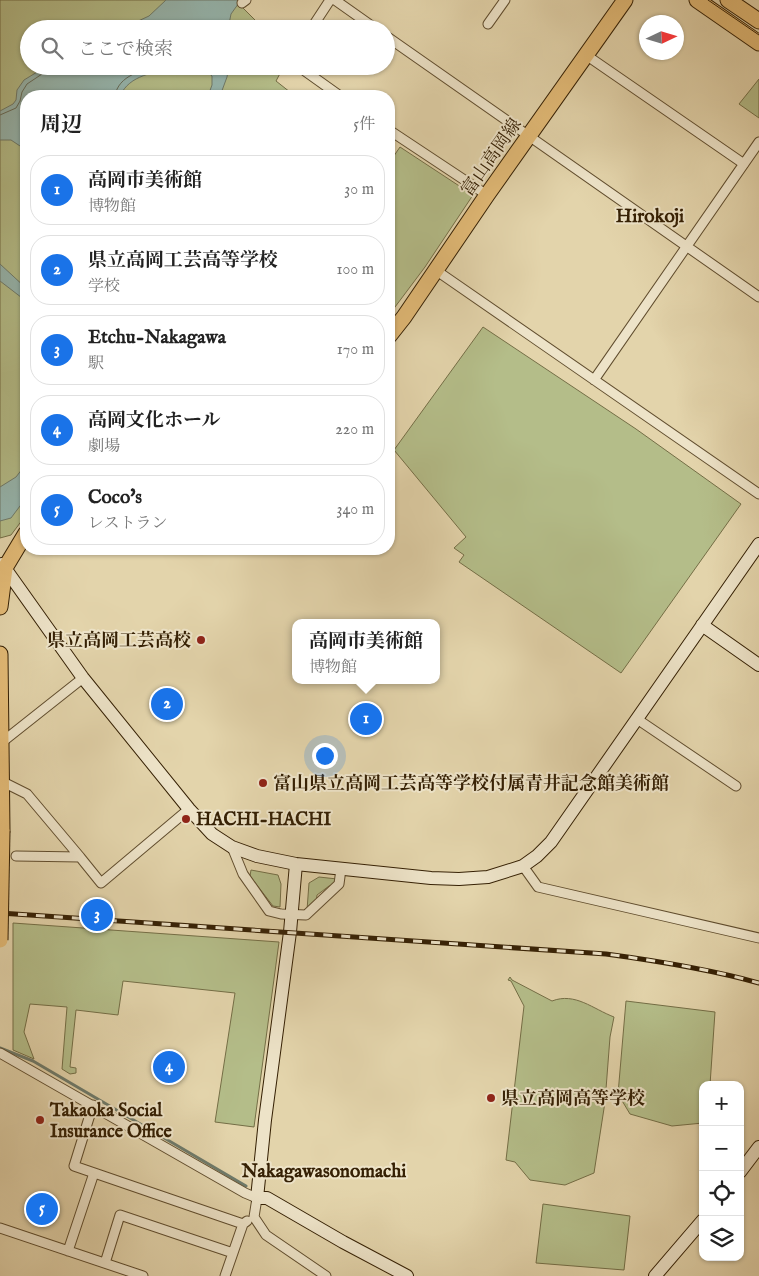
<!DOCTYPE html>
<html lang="ja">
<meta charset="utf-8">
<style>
body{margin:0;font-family:"IM FELL English","Noto Serif JP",serif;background:#f6f6f6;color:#222}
.controls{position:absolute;right:15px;bottom:15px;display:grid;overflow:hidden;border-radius:10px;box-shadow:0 1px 4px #0004}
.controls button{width:45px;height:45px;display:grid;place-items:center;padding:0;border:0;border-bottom:1px solid #e0e0e0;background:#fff;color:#222;font:25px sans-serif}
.compass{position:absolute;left:639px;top:15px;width:45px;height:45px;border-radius:50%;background:#fff;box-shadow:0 1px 4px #0004;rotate:86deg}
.you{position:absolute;left:324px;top:755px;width:18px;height:18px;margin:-12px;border:4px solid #fff;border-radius:50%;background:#1a73e8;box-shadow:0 0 0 8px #1a73e833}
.badge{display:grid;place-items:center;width:32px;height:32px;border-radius:50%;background:#1a73e8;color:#fff;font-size:16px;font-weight:700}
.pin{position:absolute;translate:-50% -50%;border:2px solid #fff;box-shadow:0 1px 5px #0006}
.popup{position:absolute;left:292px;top:619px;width:148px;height:65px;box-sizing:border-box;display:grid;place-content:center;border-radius:10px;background:#fff;filter:drop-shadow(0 1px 4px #0005);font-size:16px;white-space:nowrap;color:#767676}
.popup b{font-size:19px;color:#222}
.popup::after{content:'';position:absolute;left:50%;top:100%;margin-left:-10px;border:10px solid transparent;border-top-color:#fff}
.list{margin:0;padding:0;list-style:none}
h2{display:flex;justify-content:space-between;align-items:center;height:65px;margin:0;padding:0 20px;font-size:21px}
h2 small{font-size:16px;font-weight:400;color:#767676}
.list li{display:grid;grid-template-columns:32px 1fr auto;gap:15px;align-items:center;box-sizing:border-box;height:70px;margin:0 10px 10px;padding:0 10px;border:1px solid #e0e0e0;border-radius:20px}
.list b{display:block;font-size:19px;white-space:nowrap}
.list p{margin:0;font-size:16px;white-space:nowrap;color:#767676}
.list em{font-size:16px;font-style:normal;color:#767676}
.icon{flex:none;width:28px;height:28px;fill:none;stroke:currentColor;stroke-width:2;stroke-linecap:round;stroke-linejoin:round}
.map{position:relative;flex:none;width:759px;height:1276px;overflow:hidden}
.search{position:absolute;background:#fff;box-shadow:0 1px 4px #0004;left:20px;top:20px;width:375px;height:55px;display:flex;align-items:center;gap:12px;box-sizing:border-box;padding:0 18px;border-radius:28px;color:#767676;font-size:19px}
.panel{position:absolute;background:#fff;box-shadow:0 1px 4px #0004;left:20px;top:90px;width:375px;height:465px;border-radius:20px}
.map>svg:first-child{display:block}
</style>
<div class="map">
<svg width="759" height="1276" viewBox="0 0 759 1276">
<rect width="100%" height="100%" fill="#e3d4ab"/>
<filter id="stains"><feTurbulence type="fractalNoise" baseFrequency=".004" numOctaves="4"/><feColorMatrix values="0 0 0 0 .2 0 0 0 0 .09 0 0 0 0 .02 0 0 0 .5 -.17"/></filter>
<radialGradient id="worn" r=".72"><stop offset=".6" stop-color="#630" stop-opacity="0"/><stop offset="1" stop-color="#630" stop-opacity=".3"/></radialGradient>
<path fill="#b4bd89" stroke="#746e46" d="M0,0H240L238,3L264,29H29V66H284L276,81L295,96H26V515L11,535L0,538Z
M759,79V118L739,104Z
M400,147L473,195L425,267L389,315V163Z
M483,327L636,429L741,504L621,673L459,562L464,555L454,548L466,537L394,450Z
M251,870L278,875L281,884L280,907L273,906L250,876Z
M319,877L337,879L335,886H329L317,895L316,902L307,910L309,883Z
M13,923L279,942L254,1127L215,1122L235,993L123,981L118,1015L76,1010L70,1067L76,1068V1073L70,1074L62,1069L67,1007L30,1004L24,1032L34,1059L13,1050Z
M510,977L512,980L552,1001C575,992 593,1009 614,1017L610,1037L605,1102L594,1173L565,1185L530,1180L515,1162L506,1160L524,1006L511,981L508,980Z
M626,1001L715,1012L710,1085H703V1123L672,1126L630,1114L618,1094Z
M543,1204L630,1216L624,1270L536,1263Z"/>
<path fill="#96b7b0" stroke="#6f7b6b" d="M166,0H241L231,14L228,29H121L149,16Z
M47,66H174C154,74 130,74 120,96H26V150L11,140H0V111L13,104L16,100L17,90L24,80Z
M197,66H229L227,77L220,96H208L212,85V76L205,70Z
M0,264L26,288V301L0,281Z
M26,464V498L11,518L0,521V487L16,477Z"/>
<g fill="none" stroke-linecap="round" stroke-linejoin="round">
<path stroke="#666c5a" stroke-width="1" d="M115,96C118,75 143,70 160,66
M0,115L16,108L20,101L22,92L27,84L45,72L47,66"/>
<path stroke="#6f7b6b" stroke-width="3" d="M0,1048L33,1061L246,1186"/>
<defs>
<path id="street" d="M335,0L376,29
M242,3L246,0
M488,24L505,0
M311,29L330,0
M386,36L759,297
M586,55L744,164
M298,66L340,96
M389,130L487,195
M437,271L759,494
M594,380L759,142
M637,719L736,786
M1,743L83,678
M1,781L27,794L80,857
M232,847L243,874L269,911L281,914L306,915L339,884L341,869
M16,856L80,857L101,883L189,809
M523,866L538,887L759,938
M0,1053L245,1193L257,1198L254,1217L266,1235L326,1276
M93,1105L74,1166L243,1224
M0,1228L143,1276
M68,1251L94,1173
M105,1263L120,1215L233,1253
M225,1276L243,1224L247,1221"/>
<path id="secondary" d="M2,564L83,678L189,809L212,834L232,847L257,856L296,864L431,878L459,879L488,877L523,866L537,856L551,842L759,544
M702,625L759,665
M296,864L290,932L265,1120L257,1198H267L343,1242L407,1276
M740,1172L759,1147
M655,1276L703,1220"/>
<path id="primary" d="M697,0L759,43
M728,0L759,21
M389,336L404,317L487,195L625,0
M0,607L5,568L26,533
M0,654L2,831"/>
</defs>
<use href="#street" stroke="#604d2e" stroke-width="11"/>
<use href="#secondary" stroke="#352004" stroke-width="14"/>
<use href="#primary" stroke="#352004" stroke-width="17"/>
<use href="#street" stroke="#ede3c8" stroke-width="9"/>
<use href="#secondary" stroke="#ede3c8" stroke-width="12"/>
<use href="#primary" stroke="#e2ba76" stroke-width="15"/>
<path stroke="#352004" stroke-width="1" d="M708,0L759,35"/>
<defs>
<path id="rail" d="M0,913L606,954C658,961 709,969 759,983"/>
</defs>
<use href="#rail" stroke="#352004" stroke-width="5"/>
<use href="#rail" stroke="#ede3c8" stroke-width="3" stroke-dasharray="9" stroke-linecap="butt"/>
<defs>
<path id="primary-bridge" d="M0,940L2,831"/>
</defs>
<use href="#primary-bridge" stroke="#352004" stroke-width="17" stroke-linecap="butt"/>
<use href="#primary-bridge" stroke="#e2ba76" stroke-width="15"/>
</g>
<g fill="#8f2418" stroke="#ede3c8" stroke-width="2">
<circle cx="201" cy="640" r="5"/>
<circle cx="263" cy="783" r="5"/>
<circle cx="186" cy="819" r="5"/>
<circle cx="491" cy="1098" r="5"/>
<circle cx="40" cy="1120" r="5"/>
</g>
<g text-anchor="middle" stroke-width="4" stroke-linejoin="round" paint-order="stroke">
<g font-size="18" fill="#352004" stroke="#ede3c8">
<text transform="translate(491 157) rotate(-55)" y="6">富山高岡線</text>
</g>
<g font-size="18" font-weight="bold" fill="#352004" stroke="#ede3c8" text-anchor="start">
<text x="191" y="646" text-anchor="end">県立高岡工芸高校</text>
<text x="273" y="789">富山県立高岡工芸高等学校付属青井記念館美術館</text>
<text x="196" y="825">HACHI-HACHI</text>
<text x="501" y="1104">県立高岡高等学校</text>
<text x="50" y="1116">Takaoka Social<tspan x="50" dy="21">Insurance Office</tspan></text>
</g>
<g font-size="19" font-weight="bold" fill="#352004" stroke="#ede3c8">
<text x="650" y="222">Hirokoji</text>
<text x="324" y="1177">Nakagawasonomachi</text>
</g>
</g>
<rect width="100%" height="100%" filter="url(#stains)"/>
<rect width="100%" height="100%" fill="url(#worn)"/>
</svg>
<div class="controls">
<button>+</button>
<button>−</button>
<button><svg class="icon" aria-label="locate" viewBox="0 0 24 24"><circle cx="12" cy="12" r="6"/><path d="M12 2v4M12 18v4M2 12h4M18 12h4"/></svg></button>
<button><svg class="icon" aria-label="layers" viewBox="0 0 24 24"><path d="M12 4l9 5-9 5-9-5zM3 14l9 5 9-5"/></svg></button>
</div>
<svg class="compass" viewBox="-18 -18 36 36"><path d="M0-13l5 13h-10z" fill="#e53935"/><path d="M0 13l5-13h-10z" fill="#767676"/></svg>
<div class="you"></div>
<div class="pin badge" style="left:366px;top:719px">1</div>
<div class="popup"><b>高岡市美術館</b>博物館</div>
<div class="pin badge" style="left:167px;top:704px">2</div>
<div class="pin badge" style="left:97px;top:915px">3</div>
<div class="pin badge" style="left:169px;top:1067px">4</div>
<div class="pin badge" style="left:42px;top:1209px">5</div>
<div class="search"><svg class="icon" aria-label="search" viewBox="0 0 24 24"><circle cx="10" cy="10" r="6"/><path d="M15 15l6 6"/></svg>ここで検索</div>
<section class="panel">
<h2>周辺<small>5件</small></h2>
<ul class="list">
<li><span class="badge">1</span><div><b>高岡市美術館</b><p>博物館</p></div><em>30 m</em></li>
<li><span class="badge">2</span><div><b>県立高岡工芸高等学校</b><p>学校</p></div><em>100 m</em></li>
<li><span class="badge">3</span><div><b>Etchu-Nakagawa</b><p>駅</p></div><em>170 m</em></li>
<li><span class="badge">4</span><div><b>高岡文化ホール</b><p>劇場</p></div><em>220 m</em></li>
<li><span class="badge">5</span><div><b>Coco's</b><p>レストラン</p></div><em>340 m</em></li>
</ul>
</section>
</div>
